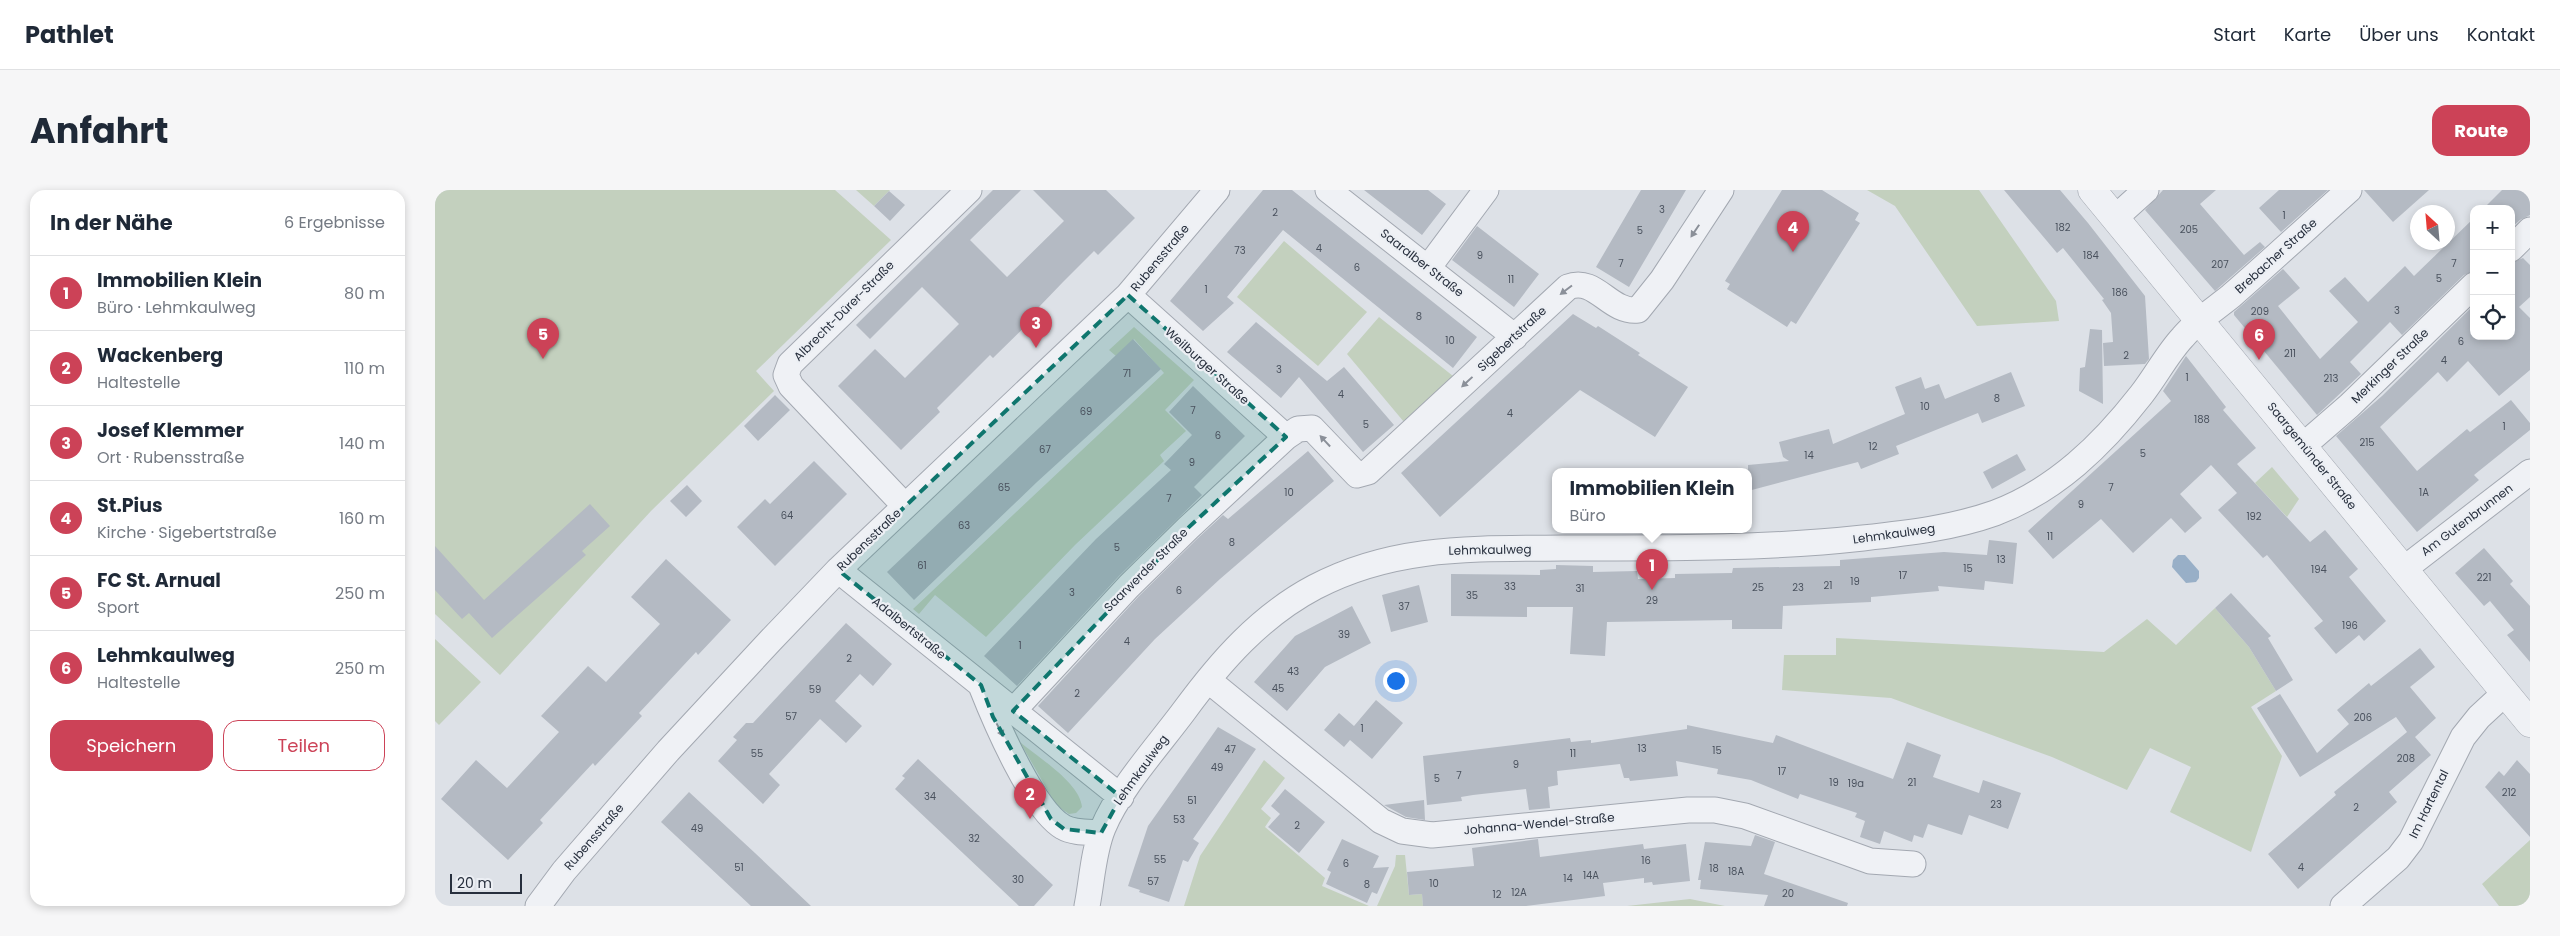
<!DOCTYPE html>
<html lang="de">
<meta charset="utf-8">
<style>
body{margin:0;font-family:Poppins,sans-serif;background:#f6f6f7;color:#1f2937}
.controls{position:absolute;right:15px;top:15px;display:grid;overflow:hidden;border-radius:10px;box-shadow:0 2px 8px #0003}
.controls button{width:45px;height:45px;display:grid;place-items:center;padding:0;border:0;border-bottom:1px solid #e0e1e3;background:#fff;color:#1f2937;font:25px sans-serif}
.compass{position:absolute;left:1975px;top:15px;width:45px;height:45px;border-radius:50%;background:#fff;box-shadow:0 2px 8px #0003;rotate:334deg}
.scale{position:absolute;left:15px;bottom:12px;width:72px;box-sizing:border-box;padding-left:5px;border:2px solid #272f3d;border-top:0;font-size:14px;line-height:18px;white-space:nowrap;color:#272f3d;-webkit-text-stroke:4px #eceff4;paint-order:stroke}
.you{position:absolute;left:960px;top:490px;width:18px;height:18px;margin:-12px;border:4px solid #fff;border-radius:50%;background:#1a73e8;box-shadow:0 0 0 8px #1a73e833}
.badge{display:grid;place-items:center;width:32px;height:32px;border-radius:50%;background:#cc4257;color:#fff;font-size:16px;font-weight:700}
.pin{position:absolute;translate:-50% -41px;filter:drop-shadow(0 1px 2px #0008)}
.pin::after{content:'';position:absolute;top:26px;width:18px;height:15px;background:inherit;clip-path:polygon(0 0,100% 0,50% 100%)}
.popup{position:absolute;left:1117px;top:278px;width:200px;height:65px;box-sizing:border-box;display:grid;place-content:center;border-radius:10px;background:#fff;filter:drop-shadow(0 1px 4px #0005);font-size:16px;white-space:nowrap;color:#747a83}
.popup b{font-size:19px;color:#1f2937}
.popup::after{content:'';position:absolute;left:50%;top:100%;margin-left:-10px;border:10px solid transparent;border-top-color:#fff}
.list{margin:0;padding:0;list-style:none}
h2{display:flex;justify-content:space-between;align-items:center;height:65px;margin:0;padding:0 20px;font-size:21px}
h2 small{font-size:16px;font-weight:400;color:#747a83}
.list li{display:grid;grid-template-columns:32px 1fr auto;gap:15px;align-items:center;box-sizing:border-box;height:75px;padding:0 20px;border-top:1px solid #e0e1e3}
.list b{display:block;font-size:19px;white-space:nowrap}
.list p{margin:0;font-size:16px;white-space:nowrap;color:#747a83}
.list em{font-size:16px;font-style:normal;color:#747a83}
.actions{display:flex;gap:10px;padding:15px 20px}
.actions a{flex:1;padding:11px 0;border:1px solid #cc4257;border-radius:15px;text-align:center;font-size:18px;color:#cc4257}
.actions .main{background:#cc4257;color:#fff}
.icon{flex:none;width:28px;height:28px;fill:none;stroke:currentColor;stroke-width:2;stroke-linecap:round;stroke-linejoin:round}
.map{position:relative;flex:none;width:2095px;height:716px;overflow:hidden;border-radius:15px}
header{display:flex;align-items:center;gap:30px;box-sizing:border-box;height:70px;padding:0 25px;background:#fff;border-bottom:1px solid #e0e1e3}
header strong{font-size:24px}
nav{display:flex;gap:28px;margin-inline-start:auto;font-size:18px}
.intro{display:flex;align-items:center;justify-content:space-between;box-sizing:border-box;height:120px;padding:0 30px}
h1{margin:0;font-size:35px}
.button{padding:12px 22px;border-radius:15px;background:#cc4257;color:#fff;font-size:18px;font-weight:700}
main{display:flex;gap:30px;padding:0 30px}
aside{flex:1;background:#fff;border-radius:15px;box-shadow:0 2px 8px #0003}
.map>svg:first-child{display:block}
</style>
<header>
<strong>Pathlet</strong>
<nav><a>Start</a><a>Karte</a><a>Über uns</a><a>Kontakt</a></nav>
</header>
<div class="intro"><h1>Anfahrt</h1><a class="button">Route</a></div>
<main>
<aside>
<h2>In der Nähe<small>6 Ergebnisse</small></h2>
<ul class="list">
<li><span class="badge">1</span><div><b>Immobilien Klein</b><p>Büro · Lehmkaulweg</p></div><em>80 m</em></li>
<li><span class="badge">2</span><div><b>Wackenberg</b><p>Haltestelle</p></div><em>110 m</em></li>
<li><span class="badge">3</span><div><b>Josef Klemmer</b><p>Ort · Rubensstraße</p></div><em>140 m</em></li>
<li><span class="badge">4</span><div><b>St.Pius</b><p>Kirche · Sigebertstraße</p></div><em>160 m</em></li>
<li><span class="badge">5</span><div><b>FC St. Arnual</b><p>Sport</p></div><em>250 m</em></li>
<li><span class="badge">6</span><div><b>Lehmkaulweg</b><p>Haltestelle</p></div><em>250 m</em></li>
</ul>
<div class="actions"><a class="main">Speichern</a><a>Teilen</a></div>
</aside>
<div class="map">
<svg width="2095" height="716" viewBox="0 0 2095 716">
<rect width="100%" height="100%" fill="#dde1e7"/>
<path fill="#c3d0be" d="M0,0H400L456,50L321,181L339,201L216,321L65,485L0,424Z
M421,0H455L439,16Z
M1432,0H1544L1621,111L1624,131L1542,136L1460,16Z
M849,51L932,122L883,176L802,107Z
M944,127L1018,186L969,232L912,164Z
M699,137L759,190L730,220L751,241L725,265L729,271L640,355L551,447L500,405L484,424L478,419L729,183L699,149L681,166L674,160Z
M1837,277L1864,309L1852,327L1820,293Z
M1780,418L1814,457L1841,501L1816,517L1847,566L1816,662L1735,622L1756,577L1715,558L1692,600L1617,567L1456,508L1347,500L1349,465H1401V448L1669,462L1712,429L1741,455Z
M0,449L46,492L4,535L0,531Z
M585,552C604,568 645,593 647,617L641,623L634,624L621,615Z
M829,570L850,588L826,619L836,628L830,637L890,688L887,696L934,716H749L765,666Z
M2095,650V716H2064L2047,694Z
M961,665H970L974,705L987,704L988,716H942L960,676Z
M1255,709L1290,716H1192Z"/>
<path fill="#98afc7" d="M1743,365H1750L1764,381V388L1761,392L1751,393L1737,377L1738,370Z"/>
<path fill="#b4bac3" d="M558,0H586L535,50L572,87L629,31L598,0H671L700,28L663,65L659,61L628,92L603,118L606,121L558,168L555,165L502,218L505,222L466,260L403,196L440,159L470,188L524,134L487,97L435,149L421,135Z
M828,0H857L1042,147L1018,178L848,40L792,107L799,113L768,141L735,111Z
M929,0H993L1011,14L987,45Z
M1206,0H1251L1194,97L1161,77Z
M1347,0H1387L1424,23L1420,30L1425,33L1361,134L1356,131L1352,137L1292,99L1295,94L1290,91Z
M1569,0H1625L1653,33L1710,106L1714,169L1710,174L1669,176L1668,153L1678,152L1676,123L1667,110L1669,109L1628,58L1622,63Z
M1728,0H1781L1765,14L1809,65L1825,52L1830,57L1780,101L1710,20Z
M1844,0H1893L1846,42L1824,18Z
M1929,0H1994L1958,32Z
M2067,0H2095V25L2085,30L2076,38V19H2048Z
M454,1L470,15L455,31L439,16Z
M2039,28V81L2029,85L1967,145L1955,132L1915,172L1926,184L1882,225L1799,125V122L1848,79L1865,98L1843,116L1885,169L1923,132L1894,101L1910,87L1933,112L1970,76L1979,86Z
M1042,36L1104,84L1079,117L1017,70Z
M2088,68L2095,75V107L2084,117L2095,128V180L2064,206L2033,171L2012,192L2003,182L1945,237L1982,281L2032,239L2035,242L2076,210L2095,233V240L2039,285L2044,290L1982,342L1901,246L1947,206L2039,115V146H2076V73Z
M1138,124L1161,138L1163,136L1205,163L1203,165L1253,197L1220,247L1145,200L1005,327L966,283Z
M821,132L892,191L909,177L959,235L928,262L864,187L846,208L792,162Z
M1655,139L1667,140L1668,214L1644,201L1645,178L1650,177Z
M698,149L726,179L602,292L479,410L452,382Z
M1751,166L1791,217L1788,220L1821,258L1802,274L1875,352L1890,340L1923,379L1914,387L1951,431L1929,451L1924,445L1901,464L1879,438L1888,431L1832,365L1828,368L1783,320L1802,303L1776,275L1745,304L1767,328L1750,343L1736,328L1698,363L1666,329L1618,369L1593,341L1736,211L1728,201Z
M1576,182L1590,216L1547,233L1543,223L1461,256L1464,264L1426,279L1423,272L1313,301V275L1354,271L1348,267L1344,252L1394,239L1398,254L1470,224L1460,197L1486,187L1490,199L1504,194L1510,209Z
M758,196L810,246L759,297L767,305L684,386L582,496L549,466L661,349L736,280L729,274L757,245L734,222Z
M340,205L355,220L323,251L309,236Z
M873,261L899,291L785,389L720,449L633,543L603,516L704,406L763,348L788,325L793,329Z
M1582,264L1591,280L1557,299L1548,282Z
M379,271L412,304L340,376L302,337L330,309L335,314Z
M252,295L267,311L251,327L235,311Z
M155,314L175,336L147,361L151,365L57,448L34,423L27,429L0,400V356L49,410Z
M1554,350L1582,353L1578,394L1550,391L1549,400L1503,396L1504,401L1436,407V412L1348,416L1347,439H1297V430L1172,432L1170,466L1135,464L1138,417H1092V427L1016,426V384L1105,385V380L1121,379V375L1158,376V382L1202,381L1203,389L1240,388V384L1297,383L1298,378L1405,376V370L1509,362L1552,365Z
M2049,358L2078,391L2075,394L2095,416V472L2072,445L2079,440L2055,411L2049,416L2020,383Z
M231,369L296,430L263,465L261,462L204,523L207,526L160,576L158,573L105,630L108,633L73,670L6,609L41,570L72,598L124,542L106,526L153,476L171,492L225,434L196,407Z
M984,395L993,432L956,442L947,405Z
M1796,403L1836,446L1833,448L1858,490L1841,501L1814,457L1780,418Z
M917,416L936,453L890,477L852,521L819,492L860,446Z
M411,433L457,474L438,496L425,484L400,511L427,536L411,553L385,529L334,584L345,595L328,614L283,571L302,550L298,547L311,533H318Z
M1985,458L2000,477L1975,497L2001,528L1980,547L1996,565L1954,602L1962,612L1863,699L1833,664L1901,605L1899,602L1972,542L1961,527L1865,587L1822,518L1845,504L1882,563L1914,534L1902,520L1934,493L1936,496Z
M941,510L968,533L937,569L915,550L909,557L889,540L904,523L919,536Z
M1252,535L1338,553L1341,545L1458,589L1472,552L1506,565L1498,587L1544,603L1548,590L1586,603L1573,639L1534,625L1527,645L1493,634L1488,648L1479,645L1477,652L1449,641L1445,654L1425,647L1430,631L1420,627L1422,623L1365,604L1363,609L1316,590L1282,584L1283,579L1241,571L1243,586L1195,591L1194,588H1189L1185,574L1122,581L1123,595L1113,597L1115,618L1094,620L1091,599L1038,605L1026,607L1027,611L992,615L988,566L1135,548L1136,552L1156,550V553L1252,539Z
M783,537L821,559L758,649L764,653L753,672L748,670L734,712L704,702L705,700L693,696L713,636Z
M483,569L618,695L599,716H584L460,599L470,588L467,586Z
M2082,570L2095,584V647L2050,597L2064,581L2069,586Z
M850,599L890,632L864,663L833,637L845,624L836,616Z
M254,602L320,663L376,716H316L226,632Z
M989,610L990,630L971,627L949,615Z
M1320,645L1340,652L1329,684L1413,713L1412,716H1329L1333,705L1265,699L1266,690H1263L1270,652L1316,656Z
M907,649L944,666L938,678L954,677L942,704L937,702L932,713L891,694L896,682L892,680Z
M1103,649L1105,667L1208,654L1209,659L1251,654L1255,691L1218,695L1217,692L1209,693V688L1168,693L1170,706L1091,716H988L987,704L974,705L972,682L1039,676L1037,658Z"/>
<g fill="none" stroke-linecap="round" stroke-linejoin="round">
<defs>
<path id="minor" d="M893,0L1080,147
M1680,28L1711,0
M2076,59L2095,40
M993,78L1051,0
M693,105L851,247
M1869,255L1914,216L2039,95
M470,316L374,215L356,196L351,185L355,174L534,0
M1969,379L2095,282
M403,380L686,607
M773,490L946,631L967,641L997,645L1253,620H1280L1310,626L1435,671L1478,674
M547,498C560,531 598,620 628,637C638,643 654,642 666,643
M578,521L694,396L753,338L851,247L863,239L877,238L922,285L933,282L1133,97C1161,86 1174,123 1203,120L1227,90L1286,0
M103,716L129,681L233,561L336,450L403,380L693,105L782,0
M652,716C657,691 658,662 668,638C684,599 723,556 749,521C785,472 825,426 880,397C960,355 1040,359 1128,358C1228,358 1328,359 1428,348C1473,343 1518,338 1560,323C1621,300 1667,255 1706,205C1721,186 1732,164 1748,147C1761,131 1780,119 1796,106C1836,71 1875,35 1914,0
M1908,716L1963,668L1976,651L2028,547L2044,527L2070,503"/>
<path id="tertiary" d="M1657,0L2095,533"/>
</defs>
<use href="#minor" stroke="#a3a8b1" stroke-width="27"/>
<use href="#tertiary" stroke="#a3a8b1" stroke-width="29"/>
<use href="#minor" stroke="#eff1f5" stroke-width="25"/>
<use href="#tertiary" stroke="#eff1f5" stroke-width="28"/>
</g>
<defs><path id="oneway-solid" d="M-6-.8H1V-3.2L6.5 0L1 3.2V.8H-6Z" transform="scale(1.25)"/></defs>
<g fill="#8b9099">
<use href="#oneway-solid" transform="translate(1260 41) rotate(124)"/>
<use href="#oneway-solid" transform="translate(1131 100) rotate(143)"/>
<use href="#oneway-solid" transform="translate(1032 192) rotate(137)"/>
<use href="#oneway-solid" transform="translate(890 251) rotate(-133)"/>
<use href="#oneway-solid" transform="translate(565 540) rotate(62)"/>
</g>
<path fill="#0f766e" fill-opacity="0.2" stroke="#0f766e" stroke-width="4" stroke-dasharray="10 6" stroke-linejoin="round" d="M693,105L851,247L753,338L578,521L686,607L666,643L629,639L616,629L558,527L546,495L403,380Z"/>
<g text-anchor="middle" stroke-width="4.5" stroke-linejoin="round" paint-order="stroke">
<g font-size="10" fill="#4a525e">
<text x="1227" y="23">3</text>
<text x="840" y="26">2</text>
<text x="1849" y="29">1</text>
<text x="1628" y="41">182</text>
<text x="1754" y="43">205</text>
<text x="1205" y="44">5</text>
<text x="884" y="62">4</text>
<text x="805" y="64">73</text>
<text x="1045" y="69">9</text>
<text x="1656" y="69">184</text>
<text x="1186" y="77">7</text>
<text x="2019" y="77">7</text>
<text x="1785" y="78">207</text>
<text x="922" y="81">6</text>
<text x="2004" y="92">5</text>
<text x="1076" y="93">11</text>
<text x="771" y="103">1</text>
<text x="1685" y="106">186</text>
<text x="1962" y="124">3</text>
<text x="1825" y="125">209</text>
<text x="984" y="130">8</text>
<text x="1015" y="154">10</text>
<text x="2026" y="155">6</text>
<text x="1855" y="167">211</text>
<text x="1691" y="169">2</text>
<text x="2009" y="174">4</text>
<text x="844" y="183">3</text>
<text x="692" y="187">71</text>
<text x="1752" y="191">1</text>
<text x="1896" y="192">213</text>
<text x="906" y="208">4</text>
<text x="1562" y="212">8</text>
<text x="1490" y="220">10</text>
<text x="758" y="224">7</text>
<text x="651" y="225">69</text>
<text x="1075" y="227">4</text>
<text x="1767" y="233">188</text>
<text x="931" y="238">5</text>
<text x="2069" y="240">1</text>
<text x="783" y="249">6</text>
<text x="1932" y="256">215</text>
<text x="1438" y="260">12</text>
<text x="610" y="263">67</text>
<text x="1708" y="267">5</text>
<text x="1374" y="269">14</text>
<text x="757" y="276">9</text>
<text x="569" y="301">65</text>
<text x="1676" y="301">7</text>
<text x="854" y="306">10</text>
<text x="1989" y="306">1A</text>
<text x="734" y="312">7</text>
<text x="1646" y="318">9</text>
<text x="352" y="329">64</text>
<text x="1819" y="330">192</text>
<text x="529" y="339">63</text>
<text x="1615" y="350">11</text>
<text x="797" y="356">8</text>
<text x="682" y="361">5</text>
<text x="1566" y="373">13</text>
<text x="487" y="379">61</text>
<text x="1533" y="382">15</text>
<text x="1884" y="383">194</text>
<text x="1468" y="389">17</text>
<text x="2049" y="391">221</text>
<text x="1420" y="395">19</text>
<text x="1393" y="399">21</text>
<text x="1075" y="400">33</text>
<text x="1323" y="401">25</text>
<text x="1363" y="401">23</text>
<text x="1145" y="402">31</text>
<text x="744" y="404">6</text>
<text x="637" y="406">3</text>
<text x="1037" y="409">35</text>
<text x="1217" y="414">29</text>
<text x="969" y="420">37</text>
<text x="1915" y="439">196</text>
<text x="909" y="448">39</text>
<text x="692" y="455">4</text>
<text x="585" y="459">1</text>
<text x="414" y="472">2</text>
<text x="858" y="485">43</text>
<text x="843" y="502">45</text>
<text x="380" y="503">59</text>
<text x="642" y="507">2</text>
<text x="356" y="530">57</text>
<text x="1928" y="531">206</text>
<text x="927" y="542">1</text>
<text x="1207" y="562">13</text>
<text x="795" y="563">47</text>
<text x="1282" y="564">15</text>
<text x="322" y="567">55</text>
<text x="1138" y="567">11</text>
<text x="1971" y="572">208</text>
<text x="1081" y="578">9</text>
<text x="782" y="581">49</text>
<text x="1347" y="585">17</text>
<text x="1024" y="589">7</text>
<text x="1002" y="592">5</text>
<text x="1399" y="596">19</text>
<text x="1477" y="596">21</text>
<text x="1421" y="597">19a</text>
<text x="2074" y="606">212</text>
<text x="495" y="610">34</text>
<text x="757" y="614">51</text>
<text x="1561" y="618">23</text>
<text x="1921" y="621">2</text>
<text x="744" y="633">53</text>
<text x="862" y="639">2</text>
<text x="262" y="642">49</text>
<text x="539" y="652">32</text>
<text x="725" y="673">55</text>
<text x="1211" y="674">16</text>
<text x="911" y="677">6</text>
<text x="304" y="681">51</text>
<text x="1866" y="681">4</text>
<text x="1279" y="682">18</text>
<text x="1301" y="685">18A</text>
<text x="1156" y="689">14A</text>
<text x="1133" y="692">14</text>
<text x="583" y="693">30</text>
<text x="718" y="695">57</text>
<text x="999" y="697">10</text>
<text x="932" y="698">8</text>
<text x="1084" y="706">12A</text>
<text x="1353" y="707">20</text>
<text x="1062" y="708">12</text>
</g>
<g font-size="12" fill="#272f3d" stroke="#eceff4">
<text transform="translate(1841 66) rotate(-42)" y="4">Brebacher Straße</text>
<text transform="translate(725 68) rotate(-50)" y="4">Rubensstraße</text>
<text transform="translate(987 73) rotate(38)" y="4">Saaralber Straße</text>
<text transform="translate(409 121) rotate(-45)" y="4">Albrecht-Dürer-Straße</text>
<text transform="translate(1077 149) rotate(-43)" y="4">Sigebertstraße</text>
<text transform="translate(772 176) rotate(42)" y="4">Weilburger Straße</text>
<text transform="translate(1955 176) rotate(-44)" y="4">Merkinger Straße</text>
<text transform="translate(1877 266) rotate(51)" y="4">Saargemünder Straße</text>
<text transform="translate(2032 330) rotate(-37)" y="4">Am Gutenbrunnen</text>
<text transform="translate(1459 344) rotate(-8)" y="4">Lehmkaulweg</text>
<text transform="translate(434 350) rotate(-44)" y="4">Rubensstraße</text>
<text transform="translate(1055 360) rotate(-1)" y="4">Lehmkaulweg</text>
<text transform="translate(711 380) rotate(-45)" y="4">Saarwerder Straße</text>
<text transform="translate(474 438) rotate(39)" y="4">Adalbertstraße</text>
<text transform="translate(706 580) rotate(-54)" y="4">Lehmkaulweg</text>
<text transform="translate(1994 614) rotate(-64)" y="4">Im Hartental</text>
<text transform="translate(1104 634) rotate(-5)" y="4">Johanna-Wendel-Straße</text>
<text transform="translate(159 647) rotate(-49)" y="4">Rubensstraße</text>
</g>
</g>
</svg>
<div class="controls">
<button>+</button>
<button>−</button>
<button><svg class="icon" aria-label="locate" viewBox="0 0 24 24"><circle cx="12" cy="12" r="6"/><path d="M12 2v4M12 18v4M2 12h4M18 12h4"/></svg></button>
</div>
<svg class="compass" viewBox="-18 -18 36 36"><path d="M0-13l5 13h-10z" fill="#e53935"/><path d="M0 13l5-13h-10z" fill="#747a83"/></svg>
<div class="scale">20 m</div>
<div class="you"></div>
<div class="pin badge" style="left:1217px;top:400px">1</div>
<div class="popup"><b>Immobilien Klein</b>Büro</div>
<div class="pin badge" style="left:595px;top:629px">2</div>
<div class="pin badge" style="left:601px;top:158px">3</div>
<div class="pin badge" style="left:1358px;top:62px">4</div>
<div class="pin badge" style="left:108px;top:169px">5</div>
<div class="pin badge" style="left:1824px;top:170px">6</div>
</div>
</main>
